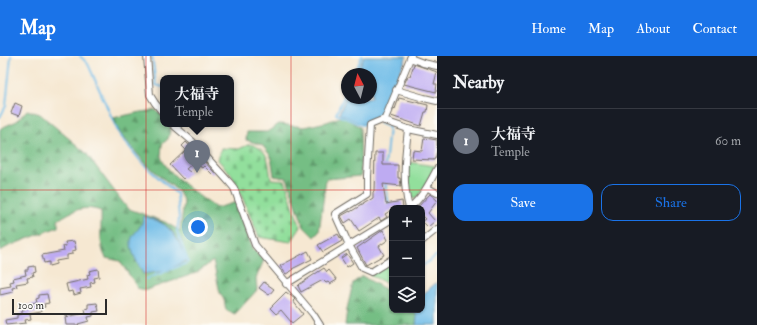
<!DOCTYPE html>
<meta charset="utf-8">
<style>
body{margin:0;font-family:"IM FELL Double Pica","Noto Serif JP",serif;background:#242831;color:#f1f3f6}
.controls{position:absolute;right:12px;bottom:12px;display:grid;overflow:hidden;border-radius:8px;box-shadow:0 1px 3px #0004}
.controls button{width:36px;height:36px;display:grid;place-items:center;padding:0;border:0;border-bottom:1px solid #363941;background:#171b24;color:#f1f3f6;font:20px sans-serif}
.compass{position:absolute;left:341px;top:12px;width:36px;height:36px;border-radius:50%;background:#171b24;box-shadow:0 1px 3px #0004;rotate:353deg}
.scale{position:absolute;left:12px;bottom:10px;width:95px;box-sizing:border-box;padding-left:4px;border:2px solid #2b2b2b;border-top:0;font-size:11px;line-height:14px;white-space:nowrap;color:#2b2b2b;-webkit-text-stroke:3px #fdfcf7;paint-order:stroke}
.you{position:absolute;left:198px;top:171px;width:14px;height:14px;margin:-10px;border:3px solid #fff;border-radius:50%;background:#1a73e8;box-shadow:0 0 0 6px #1a73e833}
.badge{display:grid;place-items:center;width:26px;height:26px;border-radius:50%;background:#1a73e8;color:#fff;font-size:13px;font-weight:700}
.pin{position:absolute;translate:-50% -33px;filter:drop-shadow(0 1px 2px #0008)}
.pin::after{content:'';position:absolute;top:21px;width:14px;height:12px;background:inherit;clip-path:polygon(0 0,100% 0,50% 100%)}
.popup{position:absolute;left:160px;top:19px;width:74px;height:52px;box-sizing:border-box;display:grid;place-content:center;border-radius:8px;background:#171b24;filter:drop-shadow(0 1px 3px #0005);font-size:13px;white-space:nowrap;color:#9ea1a6}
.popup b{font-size:15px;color:#f1f3f6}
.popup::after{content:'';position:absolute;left:50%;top:100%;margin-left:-8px;border:8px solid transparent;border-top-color:#171b24}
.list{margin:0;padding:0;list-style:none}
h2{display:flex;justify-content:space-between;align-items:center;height:52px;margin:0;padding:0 16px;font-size:17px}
h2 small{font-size:13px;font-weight:400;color:#9ea1a6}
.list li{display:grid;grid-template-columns:26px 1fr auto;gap:12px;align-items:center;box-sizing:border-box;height:64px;padding:0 16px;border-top:1px solid #363941}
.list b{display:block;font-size:15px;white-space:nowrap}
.list p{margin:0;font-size:13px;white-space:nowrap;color:#9ea1a6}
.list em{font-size:13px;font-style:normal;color:#9ea1a6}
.actions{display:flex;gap:8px;padding:12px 16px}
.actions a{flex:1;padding:9px 0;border:1px solid #1a73e8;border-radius:12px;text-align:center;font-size:14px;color:#1a73e8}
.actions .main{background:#1a73e8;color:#fff}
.icon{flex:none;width:22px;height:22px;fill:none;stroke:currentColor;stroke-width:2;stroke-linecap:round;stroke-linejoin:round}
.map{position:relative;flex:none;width:437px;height:269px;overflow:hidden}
header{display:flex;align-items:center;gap:24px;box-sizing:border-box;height:56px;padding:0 20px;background:#1a73e8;color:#fff}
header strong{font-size:19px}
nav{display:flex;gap:22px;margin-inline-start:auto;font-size:14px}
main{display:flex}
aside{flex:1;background:#171b24}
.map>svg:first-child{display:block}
</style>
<header>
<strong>Map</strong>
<nav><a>Home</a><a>Map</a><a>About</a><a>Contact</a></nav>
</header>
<main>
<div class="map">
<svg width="437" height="269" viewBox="0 0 437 269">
<defs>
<pattern id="forest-firs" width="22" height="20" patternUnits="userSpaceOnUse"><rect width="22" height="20" fill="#75be84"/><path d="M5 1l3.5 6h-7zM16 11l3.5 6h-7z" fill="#609b6c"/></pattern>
<pattern id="cemetery-stones" width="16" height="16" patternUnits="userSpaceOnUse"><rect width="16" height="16" fill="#92df9c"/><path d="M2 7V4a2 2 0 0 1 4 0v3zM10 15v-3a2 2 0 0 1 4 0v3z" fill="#7ec087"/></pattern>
</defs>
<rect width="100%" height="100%" fill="#fdfcf7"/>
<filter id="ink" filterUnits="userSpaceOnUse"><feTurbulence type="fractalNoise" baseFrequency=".025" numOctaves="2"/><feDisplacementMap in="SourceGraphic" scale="8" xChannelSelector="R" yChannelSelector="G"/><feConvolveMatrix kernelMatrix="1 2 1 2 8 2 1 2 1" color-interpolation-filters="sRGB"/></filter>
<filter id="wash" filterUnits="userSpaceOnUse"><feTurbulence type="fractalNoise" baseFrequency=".012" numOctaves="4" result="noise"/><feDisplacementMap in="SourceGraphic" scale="16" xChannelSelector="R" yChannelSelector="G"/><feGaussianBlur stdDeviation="0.9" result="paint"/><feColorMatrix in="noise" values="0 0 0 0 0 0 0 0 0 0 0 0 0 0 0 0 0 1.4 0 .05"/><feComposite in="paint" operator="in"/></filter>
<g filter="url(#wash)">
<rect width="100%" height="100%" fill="#f6e8d2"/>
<path fill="url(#forest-firs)" stroke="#507458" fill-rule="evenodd" d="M27,54L40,58L86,97L124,148L129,153L165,166L180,175L184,146L179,136L145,107L120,77L113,62L141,56L156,54L163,61V68H169L171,71L168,83L162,88C162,92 161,96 161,100C164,116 203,143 216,152L237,146L252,192L264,204L256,222L257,234L235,258L226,254L224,244L220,237L213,205L196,217L146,234L137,232C133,222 125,215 120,205L106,202C98,189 102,171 101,155C84,149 73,154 58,164V171L9,190L0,195V74L1,72L17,65ZM143,161C171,164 176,181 188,204L133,182L143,166Z
M342,60L360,71L361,120L326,123L319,176L314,181L304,171L287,122L274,120L271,100L262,89L246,84L247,76H267L279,68L304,71L327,66Z
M362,220L392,237V254H414L417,261L416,269H345L347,253L353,227Z"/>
<path fill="url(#cemetery-stones)" stroke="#5e8564" d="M250,88C270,94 268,106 271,123L285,124L296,159L301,171L291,186L259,181L243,143L231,118L218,104L221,92L239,93Z"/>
<path fill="#92df9c" stroke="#5e8564" d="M408,106L435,110L424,132L415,143L409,141Z
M392,206V230L370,219Z"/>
<path fill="#6dbbe7" stroke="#4c7389" d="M364,0H407L381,60L362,68L339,58L347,39V42H371V18H356Z
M143,160C173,168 175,179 188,204L166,215L143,218C139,209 130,196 131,185C133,175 143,173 143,160Z
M437,226V269H416L417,261L414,254H422V239Z"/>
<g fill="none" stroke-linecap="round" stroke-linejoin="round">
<path stroke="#6dbbe7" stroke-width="2" d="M80,0L88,8L119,78L143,108L177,138L179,162L177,176L188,205L187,207L146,223
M152,0L156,29L163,31
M354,18L362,0
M347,34L336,58L362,69L369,67
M0,61L6,50L11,0
M379,67L389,71L385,111
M385,126L389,149
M422,207L424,209L437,199"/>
</g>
<g id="blocks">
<path fill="#beabf2" d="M414,8L437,16L434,28H437L436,36L404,28L408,20H410Z
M399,42L428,49L427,56H425L421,70L391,60L394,52L395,53Z
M15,47L22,50L19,60L11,57Z
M424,82L437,84V94L435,103H434V104L412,103L413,94L422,95Z
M186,86L214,116L212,118L204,110L202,112L194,106L186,113L190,116L183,123L170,109L186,94L182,90Z
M375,97H383V109H398V122H400L401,130L383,128L386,148L402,145L403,152H392V154L385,158L387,161L381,165L379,162L359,175L351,163L345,167L341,160L350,155V156L373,142V136L374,135Z
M430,138L437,144V145L428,157L435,165L428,171L422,165L425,163L422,160V152H417Z
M383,174L388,184L379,190L384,199L366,209L357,192Z
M338,178L342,185L323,196L318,189Z
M74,185L76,194L72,195V198L67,199V203L56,205V208L49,210V206L44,207L42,199L64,195L63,190H66L65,186Z
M308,195L312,203L292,213L293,214L286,218L280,210Z
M347,198L353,207L347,211L341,202Z
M34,210L35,216L32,217L33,221L27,222L28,226L16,228L17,231L12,232L13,236L0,239V232L11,230L10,226L14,225L13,222L26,219L25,214H28V211Z
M324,212L327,216L329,214L337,224L330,228L328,226L326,227L323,224L301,236L298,230L300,228Z
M98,213L99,221L94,222L95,226L90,227L91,231L80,233L81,237L74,239L73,235L68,236L66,228L88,223L87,219L90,218L89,215Z
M264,226L274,233L269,239L259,232Z
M286,236L295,243L293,245L303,258L292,267L281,254L276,258L270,252Z
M47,238L49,247L44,248L45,251L40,252L41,256L30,258L31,263L25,264L26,267L6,269L5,264L17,262V259L22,258V254L25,253L24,250L37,247L36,243L39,242V239Z
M97,247L99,255L93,256V260L88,261L89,265L78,268L79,269H66L65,261L86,257L85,253L88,252V248Z"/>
</g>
</g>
<g filter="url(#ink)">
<use href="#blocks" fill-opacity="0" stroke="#726d65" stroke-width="1"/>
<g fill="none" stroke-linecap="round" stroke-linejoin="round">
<defs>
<path id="minor" d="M147,0L150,39L155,47L163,57
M410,2L423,7L437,10
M396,34L424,42L437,45
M384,65L411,0
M172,68L192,85L229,126L234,132L255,189L313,258L320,269
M408,73C405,101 402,125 409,152
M428,132L437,137
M409,152C422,142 429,128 437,113
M422,185L437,173
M392,203L371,216L362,212L349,189L335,158L367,138V120L370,69L382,64L408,73L437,79
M286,228L392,163"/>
</defs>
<use href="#minor" stroke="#726d65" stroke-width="8"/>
<use href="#minor" stroke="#fff" stroke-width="6"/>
</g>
</g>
<path fill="none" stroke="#d62828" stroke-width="1" stroke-opacity="0.55" d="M146,0V269M291,0V269M0,134H437"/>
</svg>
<div class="controls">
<button>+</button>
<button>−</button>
<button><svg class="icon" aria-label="layers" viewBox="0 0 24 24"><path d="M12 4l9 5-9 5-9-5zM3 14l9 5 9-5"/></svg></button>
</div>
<svg class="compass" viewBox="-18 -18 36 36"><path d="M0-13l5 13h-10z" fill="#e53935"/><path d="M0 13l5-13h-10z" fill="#9ea1a6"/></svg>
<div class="scale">100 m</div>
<div class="you"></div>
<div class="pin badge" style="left:197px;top:117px;background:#6b7280">1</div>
<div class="popup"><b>大福寺</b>Temple</div>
</div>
<aside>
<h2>Nearby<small></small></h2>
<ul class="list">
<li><span class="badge" style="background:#6b7280">1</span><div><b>大福寺</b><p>Temple</p></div><em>60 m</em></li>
</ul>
<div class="actions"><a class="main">Save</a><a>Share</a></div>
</aside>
</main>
